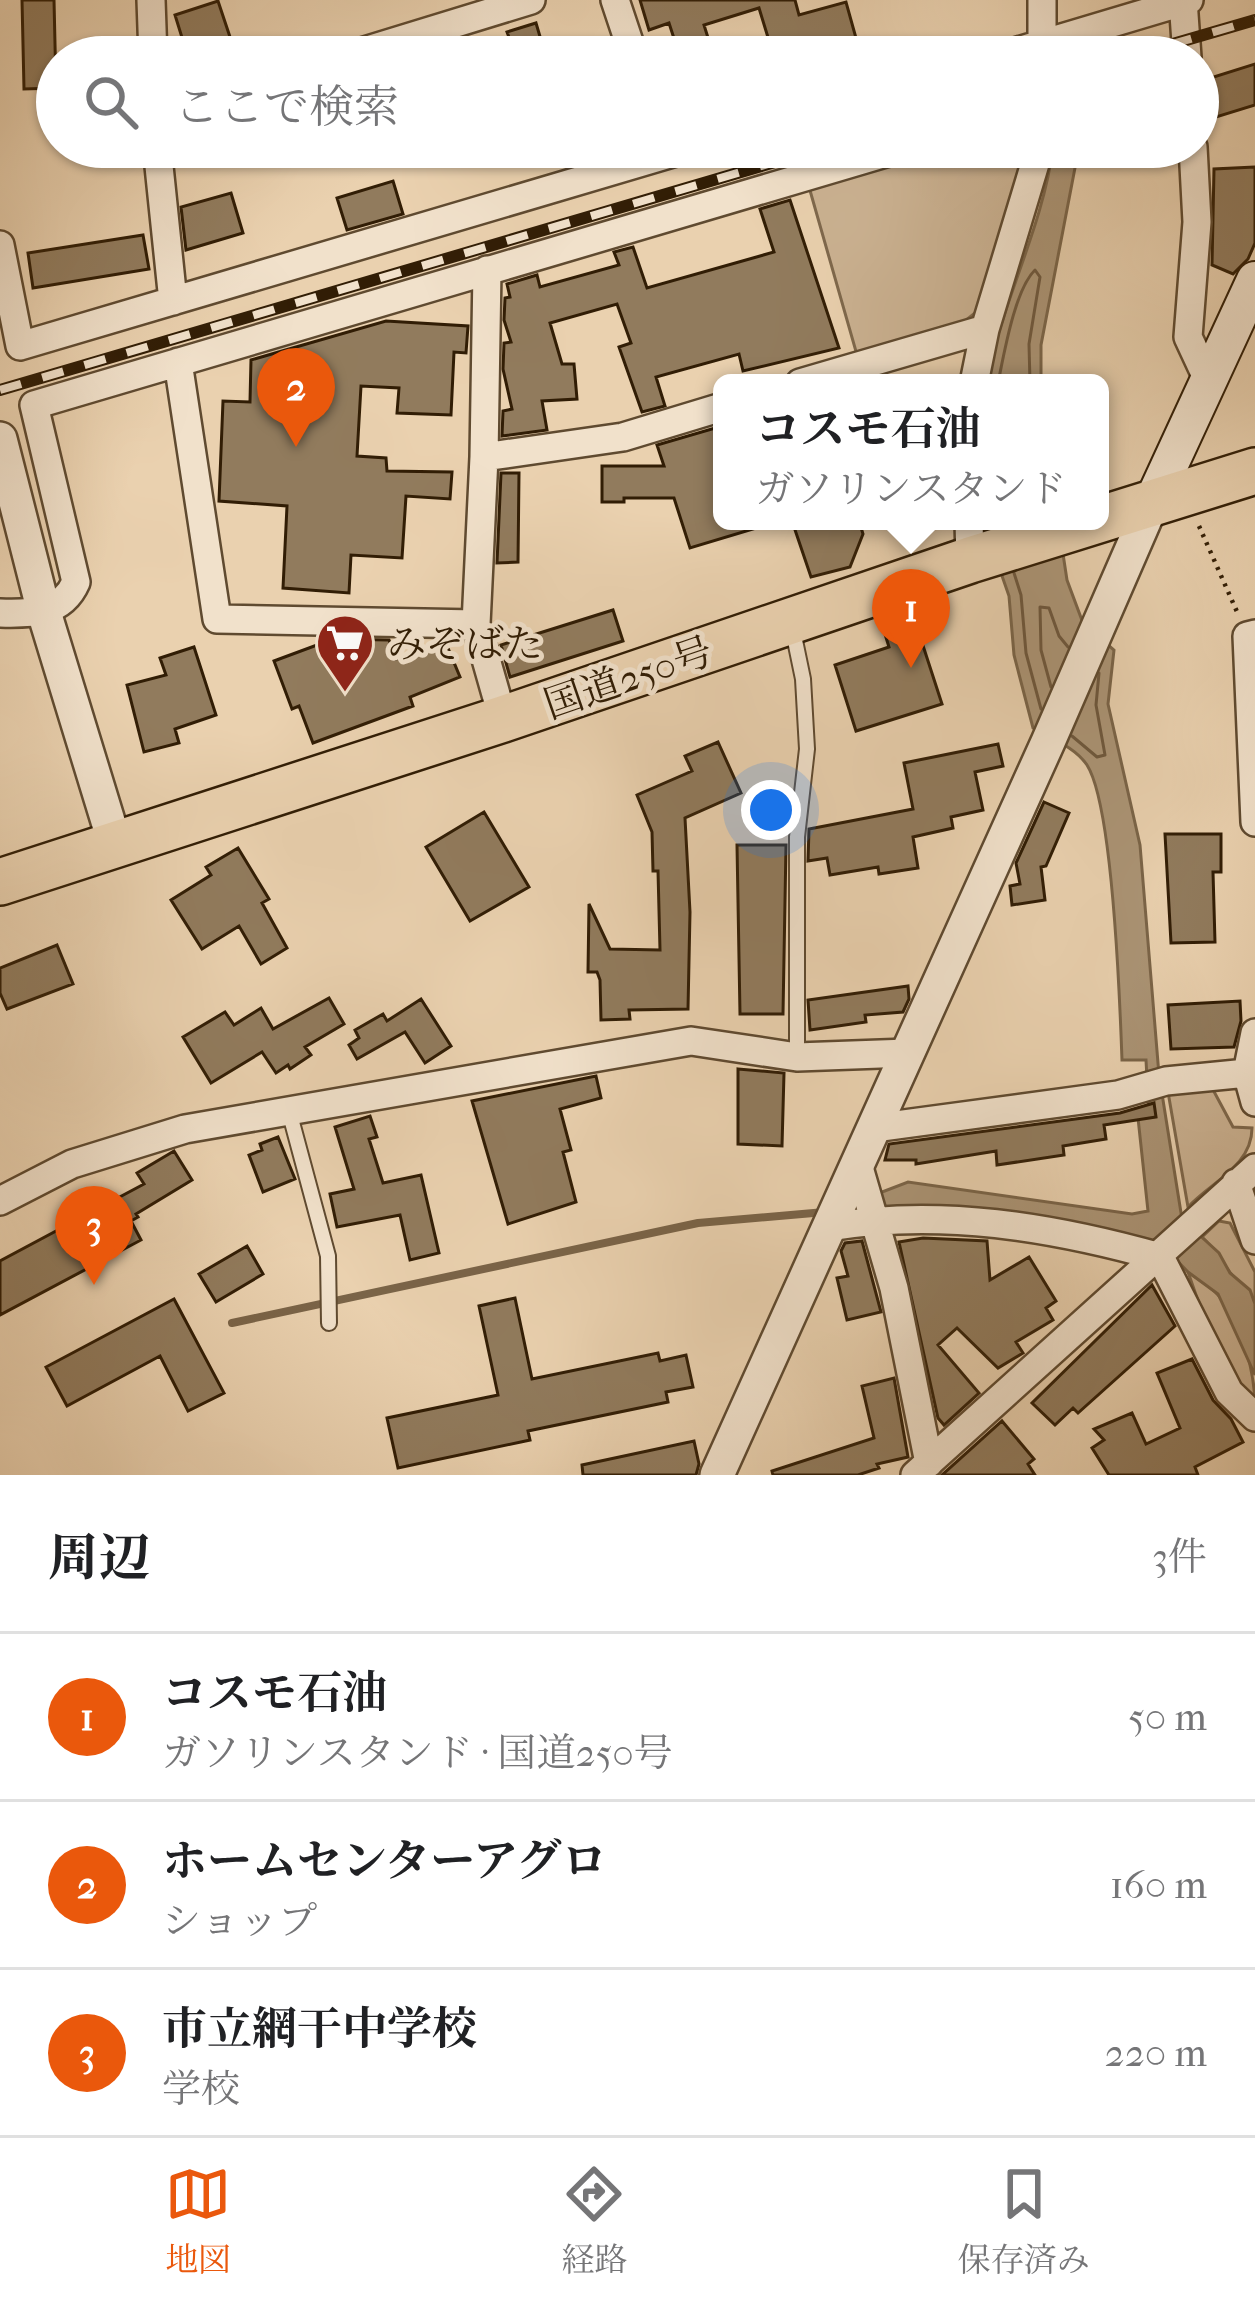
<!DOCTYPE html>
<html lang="ja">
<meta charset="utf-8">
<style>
body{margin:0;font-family:"IM FELL French Canon","Noto Serif JP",serif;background:#f2f2f2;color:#202124}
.you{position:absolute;left:771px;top:810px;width:42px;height:42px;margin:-30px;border:9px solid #fff;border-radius:50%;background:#1a73e8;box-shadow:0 0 0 18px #1a73e833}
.badge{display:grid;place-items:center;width:78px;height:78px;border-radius:50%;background:#ea580c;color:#fff;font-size:39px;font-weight:700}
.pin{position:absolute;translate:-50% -99px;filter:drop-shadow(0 3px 6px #0008)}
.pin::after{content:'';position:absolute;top:63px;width:42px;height:36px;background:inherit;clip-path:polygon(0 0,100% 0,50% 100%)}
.popup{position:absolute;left:713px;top:374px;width:396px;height:156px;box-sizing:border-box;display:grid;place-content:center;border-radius:18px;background:#fff;filter:drop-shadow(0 3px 9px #0005);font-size:39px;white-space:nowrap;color:#757577}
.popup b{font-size:45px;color:#202124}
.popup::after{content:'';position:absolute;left:50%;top:100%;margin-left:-24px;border:24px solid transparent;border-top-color:#fff}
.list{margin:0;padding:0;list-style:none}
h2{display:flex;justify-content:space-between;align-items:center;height:156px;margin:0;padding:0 48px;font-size:51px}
h2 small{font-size:39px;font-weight:400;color:#757577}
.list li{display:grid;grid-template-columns:78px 1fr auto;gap:36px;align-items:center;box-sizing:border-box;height:168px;padding:0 48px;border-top:3px solid #e0e0e0}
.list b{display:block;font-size:45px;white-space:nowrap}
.list p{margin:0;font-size:39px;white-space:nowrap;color:#757577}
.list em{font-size:39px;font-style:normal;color:#757577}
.icon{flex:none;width:66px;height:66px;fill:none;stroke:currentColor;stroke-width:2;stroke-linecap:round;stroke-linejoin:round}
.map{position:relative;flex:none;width:1255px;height:1475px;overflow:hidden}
.search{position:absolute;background:#fff;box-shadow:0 3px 9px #0004;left:36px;right:36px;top:36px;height:132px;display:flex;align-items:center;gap:30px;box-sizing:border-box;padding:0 42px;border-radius:66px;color:#757577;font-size:45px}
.sheet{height:660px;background:#fff}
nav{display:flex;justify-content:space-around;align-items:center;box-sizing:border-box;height:168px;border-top:3px solid #e0e0e0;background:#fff;font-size:33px;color:#757577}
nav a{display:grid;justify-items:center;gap:6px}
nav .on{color:#ea580c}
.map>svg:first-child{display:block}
</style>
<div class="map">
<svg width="1255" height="1475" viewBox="0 0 1255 1475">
<rect width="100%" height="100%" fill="#ead1af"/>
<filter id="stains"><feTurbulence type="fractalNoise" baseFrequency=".00167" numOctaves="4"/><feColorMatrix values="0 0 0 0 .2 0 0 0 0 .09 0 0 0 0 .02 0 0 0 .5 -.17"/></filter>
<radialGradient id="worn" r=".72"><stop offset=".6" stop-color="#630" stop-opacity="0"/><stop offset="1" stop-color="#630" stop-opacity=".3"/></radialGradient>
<path fill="#cbb292" stroke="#7e684c" stroke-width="3" d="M943,147H1025L980,309L960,325L857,355L809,187Z
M1211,1086L1233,1127L1252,1128C1252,1166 1211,1182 1188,1207L1168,1092Z
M1219,1221L1230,1223L1255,1272V1304C1249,1288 1238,1284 1229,1271C1219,1258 1214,1248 1202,1237Z
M1188,1272C1198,1279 1212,1287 1219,1296C1242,1326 1255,1370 1255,1407C1224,1371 1203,1317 1188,1272Z"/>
<path fill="#ab9475" stroke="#7a6448" stroke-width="3" d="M1053,147H1079L1041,345V383H986C1001,303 1043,228 1053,147Z
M983,521H1058L1067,580L1083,623L1114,650L1108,704L1140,845L1159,1075L1182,1219L1219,1253L1230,1273L1250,1290L1255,1304V1375L1218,1294L1188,1272L1158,1241L1137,1243L850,1220L856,1202L908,1182L1132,1214L1148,1211L1138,1118L1149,1116L1146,1060H1122C1120,1004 1113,806 1087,765C1075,747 1052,739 1033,728L1014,655L1009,596Z"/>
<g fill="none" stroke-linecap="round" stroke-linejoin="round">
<path stroke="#6e583d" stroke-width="3" d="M998,383C1004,354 1015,289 1035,270L1040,277L1029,344L1030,383
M1014,573L1021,595L1026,653L1041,709
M1051,687L1041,650L1040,607L1049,608L1059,636L1068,647
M1072,736L1097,757L1105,755L1096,705L1099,673"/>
<path stroke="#7a6448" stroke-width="8" d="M232,1323L698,1223L825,1212"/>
</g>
<path fill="#917b5d" stroke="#311d05" stroke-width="3" d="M22,0H54L56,88L24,89Z
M640,0H795L799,15L846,2L856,38L794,57H774L759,8L704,25L714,57H680L669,23L649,30Z
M218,1L233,46L188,57L175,15Z
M536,23L546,57H471L470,51L510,40L507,32Z
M1255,64V105L1213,118L1201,81Z
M1255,167V243L1248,259L1233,274L1212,265L1214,169Z
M393,181L403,214L347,230L337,198Z
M231,193L243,233L186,250L181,207Z
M790,200L839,348L743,371L739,354L656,377L665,406L642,412L619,347L631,343L617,304L550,323L562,364H574L577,399L542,401L547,430L502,436L503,411L512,409L503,369L504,343L511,342L504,320L505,298L510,297L507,284L537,275L540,287L619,265L614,252L633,247L647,288L774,252L760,209Z
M143,235L149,269L33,288L28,253Z
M386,321L468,326L466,353L454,352L451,415L397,413L399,388L361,386L357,456L386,458L387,471L452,472L450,499L406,496L402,558L351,555L349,593L283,588L287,506L219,501L223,401L250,402L251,360Z
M722,426V521H762L763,526L690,548L674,498H624V502H602V466H664L657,445Z
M501,473H519L518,562L497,563Z
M792,521H859L863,534L850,567L811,577Z
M613,610L623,641L510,677L501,645Z
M915,621L942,704L856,731L835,665L889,647L884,631Z
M333,639L389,640L396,659L445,641L460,677L410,697L413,706L313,743L299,706L292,709L274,661Z
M194,647L216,715L175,729L179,743L144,752L127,685L166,675L160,658Z
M718,742L741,793L685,818L690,912L688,1009L629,1010L630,1019L601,1020L600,980L597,972H588L589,904L610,949L660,950L658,871H653L652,832L637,795L692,771L685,756Z
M998,744L1003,766L975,772L983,810L951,817L953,828L913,837L918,868L879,874L878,867L830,875L827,858L808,861L809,829L913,809L904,763Z
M1044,802L1069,813L1046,866L1041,867L1045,900L1012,905L1010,886L1020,884L1016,863Z
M484,812L529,887L470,921L426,847Z
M1165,834H1221V872H1213L1215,942L1171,943Z
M737,845H786L783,1014H740Z
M238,848L269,899L262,903L287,948L261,964L239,926L202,949L171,900L211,875L206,867Z
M57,945L73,984L7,1009L0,993V968Z
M908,986L909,999L903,1012L865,1015L866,1022L810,1030L808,1000Z
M329,998L344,1024L305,1047L311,1055L290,1069L288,1065L276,1073L262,1052L211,1083L183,1037L225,1012L234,1025L261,1008L273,1029Z
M421,999L451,1046L425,1063L405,1032L357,1059L349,1045L359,1038L355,1030L383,1014L387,1021Z
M1240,1001L1241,1021L1234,1047L1171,1049L1168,1005Z
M738,1069L784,1073L782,1146L738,1144Z
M596,1076L601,1098L560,1109L571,1150L563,1152L576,1202L508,1224L472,1101Z
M1154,1103L1156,1117L1104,1125L1106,1139L1063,1146L1064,1155L997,1165L996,1151L916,1164V1160H885L889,1144L1120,1113Z
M370,1116L377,1137L369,1139L383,1183L421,1175L439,1253L410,1260L400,1215L337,1227L330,1194L354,1189L335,1127Z
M278,1137L295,1179L263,1192L249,1155L262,1150L260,1144Z
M174,1151L192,1180L136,1214L138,1217L131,1221L141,1240L0,1315V1261L144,1184L137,1173Z
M923,1238L987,1241L990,1280L1029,1257L1056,1301L1046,1308L1053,1320L1016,1342L1023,1353L998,1368L957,1328L938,1345L979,1393L944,1425L938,1418L899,1242Z
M862,1241L881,1312L847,1320L837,1278L848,1276L841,1251L845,1243Z
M247,1246L263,1274L216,1302L199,1274Z
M1152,1285L1175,1326L1078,1413L1073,1408L1055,1425L1032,1403Z
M515,1298L532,1379L658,1353L660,1361L686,1355L693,1387L666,1392L668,1402L528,1431L530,1440L398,1468L387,1418L498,1395L479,1306Z
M174,1299L224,1393L188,1411L160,1356L67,1406L46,1367Z
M1192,1359L1213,1400L1231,1419L1243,1442L1195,1467L1198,1475H1109L1092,1448L1104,1440L1094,1429L1132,1413L1146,1444L1180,1428L1157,1373Z
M894,1378L908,1457L877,1464L879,1468L858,1475H773L772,1471L874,1438L862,1386Z
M1002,1421L1034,1459L1028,1464L1035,1475H942Z
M694,1441L699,1464L696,1475H583L582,1465Z"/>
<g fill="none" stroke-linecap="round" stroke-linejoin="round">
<defs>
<path id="service" d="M792,626L803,679L807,749L797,837V1057
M289,1111L328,1256L329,1323"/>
<path id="minor" d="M151,0L153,57
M615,0L634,57
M1042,0V44
M1183,0L1187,57
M345,57L531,0
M998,57L1189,0
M157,147L173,301
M1193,147L1197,222L1188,337L1208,380
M0,245L20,346L693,147
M487,270L484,457L476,624L503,719
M178,362L217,619L476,624
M800,383L985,329
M974,383L985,329L1040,147
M484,457L623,437L722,407
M969,521L970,560
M0,613C31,614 62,614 76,582L34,405L906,147
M1255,634L1247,636L1255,822
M1255,1033L1247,1073L1255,1102
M874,1128L1118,1095L1166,1081L1247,1073
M858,1164L894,1288L929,1463
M1236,1183L1255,1240
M0,1201L72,1164L185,1129L691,1041L797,1057L908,1053
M829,1227C940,1208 1053,1227 1160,1257L1229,1392L1255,1417
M915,1475L1255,1168"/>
<path id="tertiary" d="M0,439L44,612L115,844
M717,1475L1048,742L1152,503"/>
<path id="secondary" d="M1152,503L1255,280"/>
<path id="trunk" d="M0,882L503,719L970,560L1255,471"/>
</defs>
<use href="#service" stroke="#5f4a30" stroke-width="18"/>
<use href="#minor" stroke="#5f4a30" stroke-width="32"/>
<use href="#tertiary" stroke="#5f4a30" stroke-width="38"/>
<use href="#secondary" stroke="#311d05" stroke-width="40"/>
<use href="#trunk" stroke="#311d05" stroke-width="50"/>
<path stroke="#311d05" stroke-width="4.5" stroke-dasharray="3 6" stroke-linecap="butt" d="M1199,526L1238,614"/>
<use href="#service" stroke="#f1e1cb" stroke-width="14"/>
<use href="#minor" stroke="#f1e1cb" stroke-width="27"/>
<use href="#tertiary" stroke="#f1e1cb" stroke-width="33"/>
<use href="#secondary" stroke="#f1e1cb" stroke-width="36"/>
<use href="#trunk" stroke="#ead1af" stroke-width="45"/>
<defs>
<path id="rail" d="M1128,57L1255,20
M0,390L826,147"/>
</defs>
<use href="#rail" stroke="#311d05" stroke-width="12"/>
<use href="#rail" stroke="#f1e1cb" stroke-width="8" stroke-dasharray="22" stroke-linecap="butt"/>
</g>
<defs>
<symbol id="supermarket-pin" viewBox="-11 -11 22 30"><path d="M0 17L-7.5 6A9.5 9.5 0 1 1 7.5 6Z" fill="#8f2418" stroke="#f1e1cb"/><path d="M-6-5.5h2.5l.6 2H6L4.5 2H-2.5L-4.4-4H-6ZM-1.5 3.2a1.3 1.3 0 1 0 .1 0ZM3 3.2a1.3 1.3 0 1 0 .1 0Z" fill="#fff"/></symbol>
</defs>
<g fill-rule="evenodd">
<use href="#supermarket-pin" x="312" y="610" width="66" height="90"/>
</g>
<g text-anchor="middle" stroke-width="10" stroke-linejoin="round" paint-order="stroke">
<g font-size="39" fill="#311d05" stroke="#f1e1cb" text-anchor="start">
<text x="387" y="657">みぞばた</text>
</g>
<g font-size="39" fill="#311d05" stroke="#f1e1cb">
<text transform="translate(628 677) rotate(-19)" y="14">国道250号</text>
</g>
</g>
<rect width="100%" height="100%" filter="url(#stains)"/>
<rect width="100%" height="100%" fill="url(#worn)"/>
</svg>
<div class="you"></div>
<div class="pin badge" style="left:911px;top:668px">1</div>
<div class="popup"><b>コスモ石油</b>ガソリンスタンド</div>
<div class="pin badge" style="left:296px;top:447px">2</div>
<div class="pin badge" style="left:94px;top:1285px">3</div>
<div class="search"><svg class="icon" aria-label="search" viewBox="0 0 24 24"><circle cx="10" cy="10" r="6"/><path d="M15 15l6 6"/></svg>ここで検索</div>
</div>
<section class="sheet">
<h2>周辺<small>3件</small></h2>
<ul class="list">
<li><span class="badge">1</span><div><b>コスモ石油</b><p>ガソリンスタンド · 国道250号</p></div><em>50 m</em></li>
<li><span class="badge">2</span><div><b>ホームセンターアグロ</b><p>ショップ</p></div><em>160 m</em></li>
<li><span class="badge">3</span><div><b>市立網干中学校</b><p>学校</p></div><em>220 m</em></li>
</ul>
</section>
<nav>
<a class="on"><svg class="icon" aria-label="map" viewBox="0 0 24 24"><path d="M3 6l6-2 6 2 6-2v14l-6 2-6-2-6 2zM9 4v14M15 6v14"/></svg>地図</a>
<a><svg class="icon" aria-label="directions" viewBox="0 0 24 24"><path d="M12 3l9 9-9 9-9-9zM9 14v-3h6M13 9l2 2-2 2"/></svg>経路</a>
<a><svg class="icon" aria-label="saved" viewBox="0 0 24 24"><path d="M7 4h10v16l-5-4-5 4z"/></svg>保存済み</a>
</nav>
